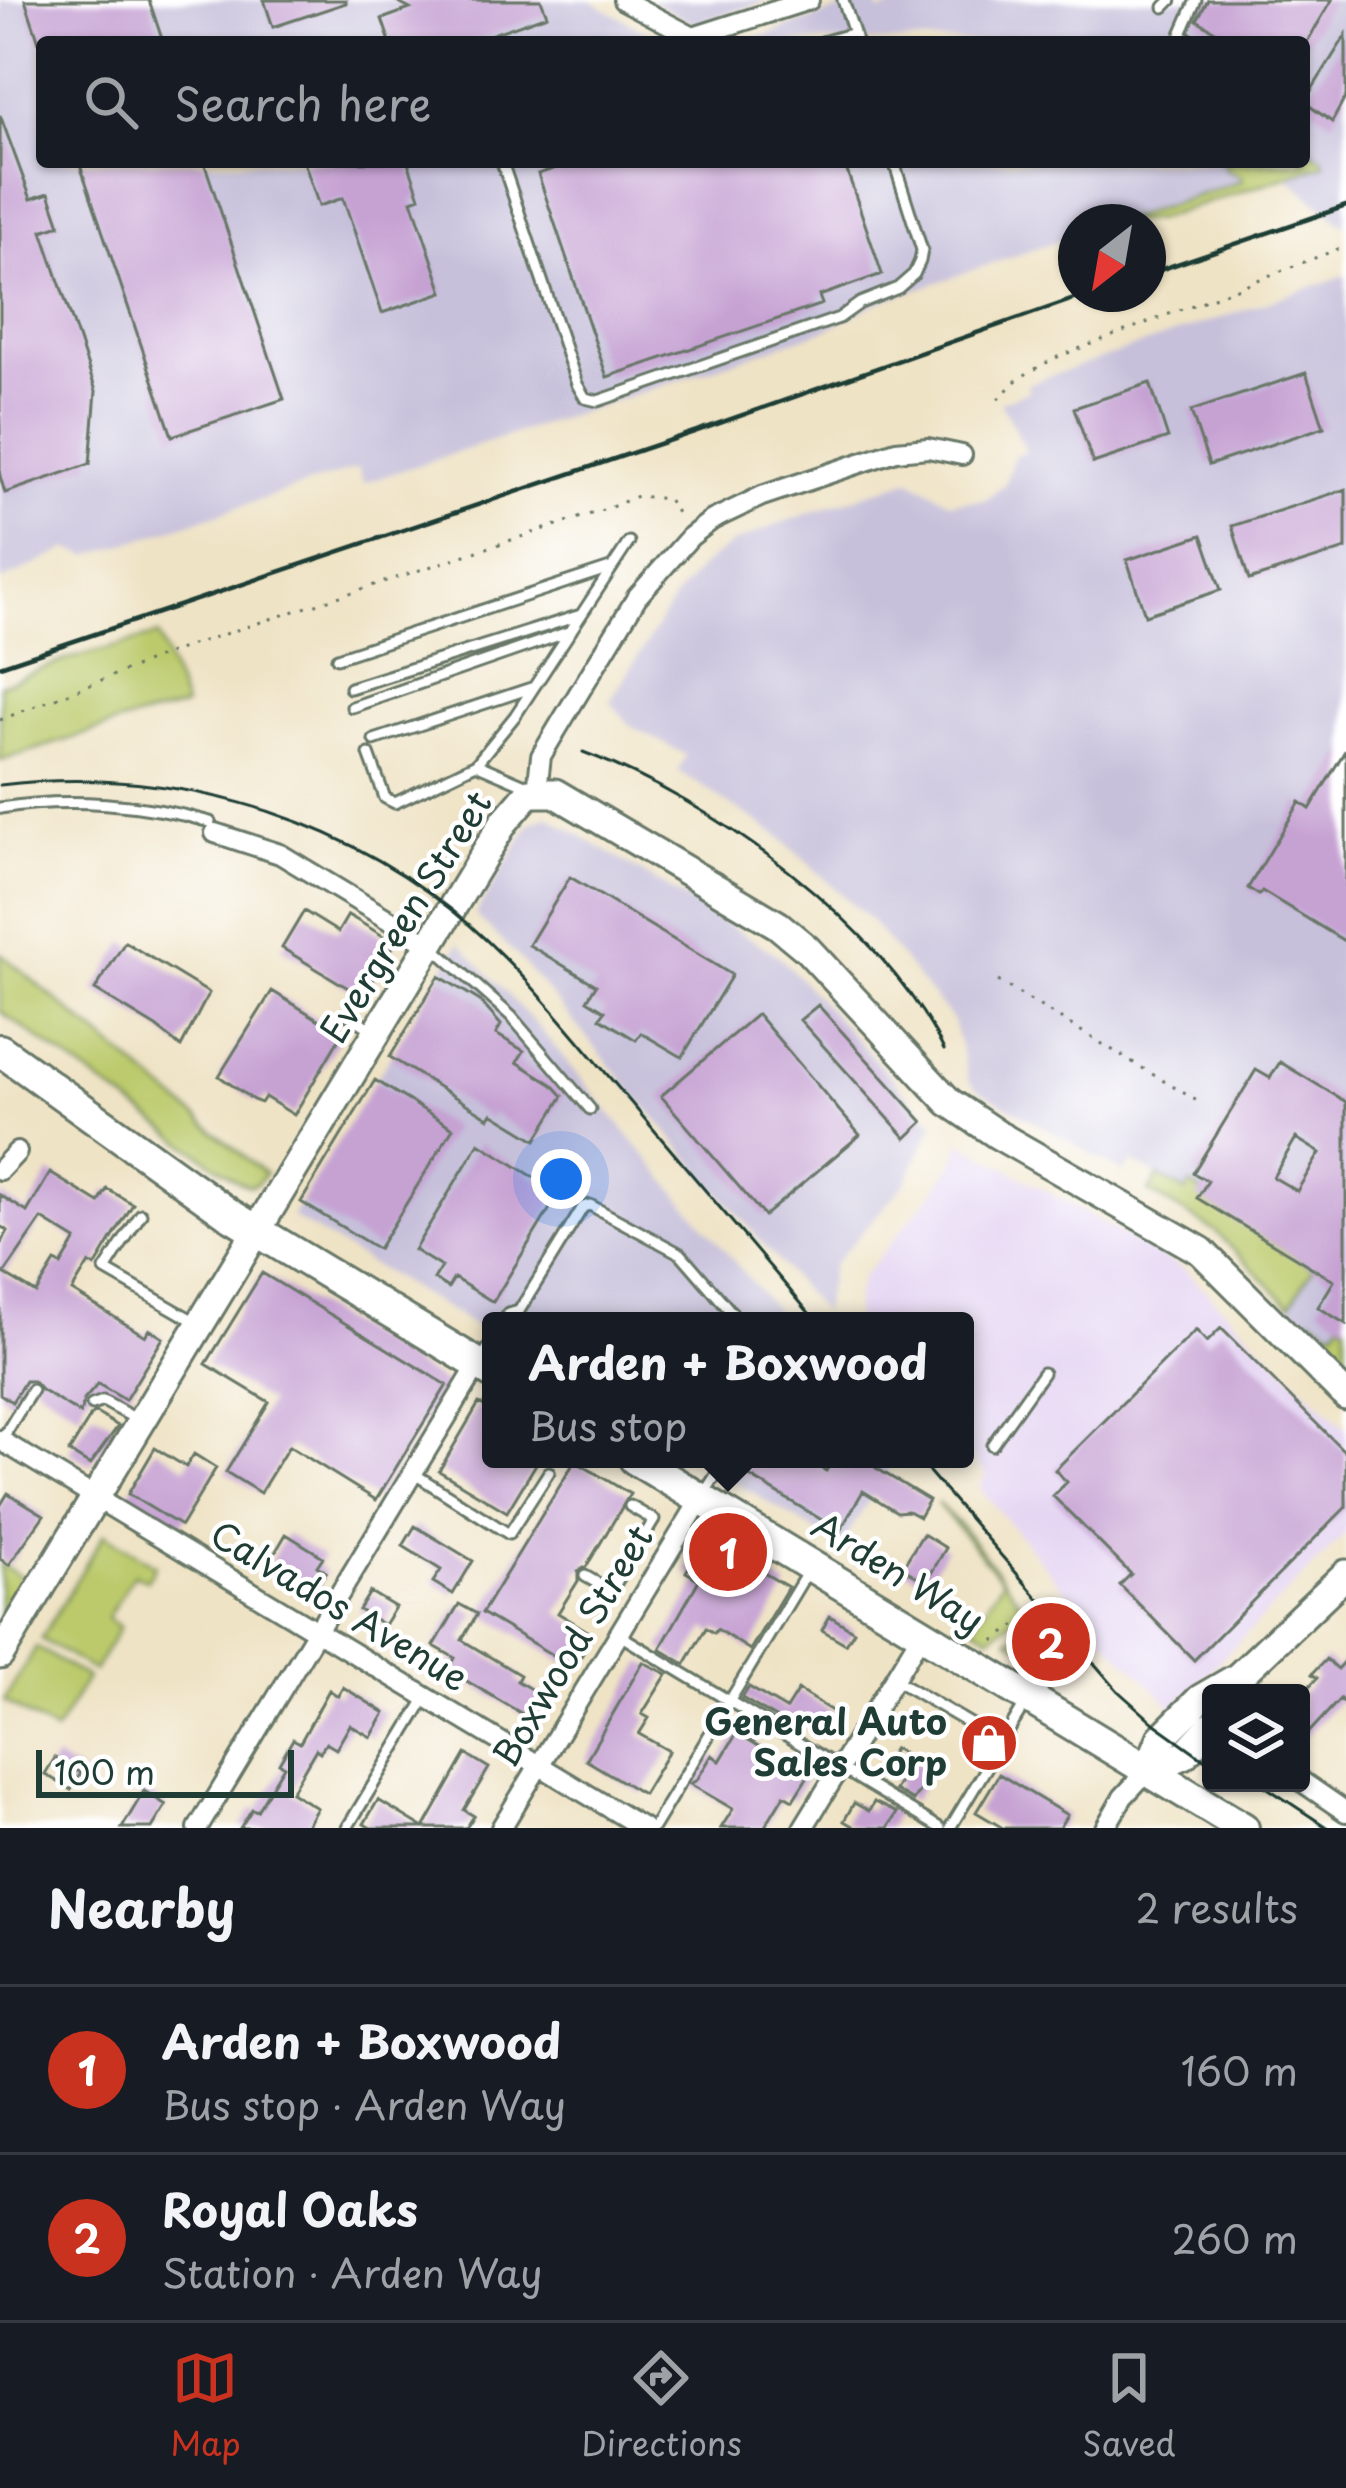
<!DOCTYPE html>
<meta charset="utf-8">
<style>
body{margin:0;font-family:"Playpen Sans",sans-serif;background:#242831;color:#f1f3f6}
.controls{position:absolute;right:36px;bottom:36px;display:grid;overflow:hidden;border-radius:12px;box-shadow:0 3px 9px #0004}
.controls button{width:108px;height:108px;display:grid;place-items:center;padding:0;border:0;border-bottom:3px solid #363941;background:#171b24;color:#f1f3f6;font:60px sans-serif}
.compass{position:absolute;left:1058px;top:204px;width:108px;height:108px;border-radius:50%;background:#171b24;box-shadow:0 3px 9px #0004;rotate:211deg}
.scale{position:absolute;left:36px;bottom:30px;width:258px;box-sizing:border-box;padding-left:12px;border:6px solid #1f3d34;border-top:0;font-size:33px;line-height:42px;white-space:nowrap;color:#1f3d34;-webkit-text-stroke:9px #fff;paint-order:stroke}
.you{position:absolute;left:561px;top:1179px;width:42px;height:42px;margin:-30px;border:9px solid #fff;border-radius:50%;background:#1a73e8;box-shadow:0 0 0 18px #1a73e833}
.badge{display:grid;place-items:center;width:78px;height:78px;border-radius:50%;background:#c8321e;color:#fff;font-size:39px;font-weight:700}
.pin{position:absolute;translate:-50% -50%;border:6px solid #fff;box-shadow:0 3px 12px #0006}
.popup{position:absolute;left:482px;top:1312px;width:492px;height:156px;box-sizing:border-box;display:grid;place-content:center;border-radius:12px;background:#171b24;filter:drop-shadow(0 3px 9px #0005);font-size:39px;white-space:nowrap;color:#9ea1a6}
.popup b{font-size:45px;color:#f1f3f6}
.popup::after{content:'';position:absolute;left:50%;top:100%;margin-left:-24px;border:24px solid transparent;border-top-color:#171b24}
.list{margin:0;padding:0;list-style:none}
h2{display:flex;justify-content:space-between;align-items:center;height:156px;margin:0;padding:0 48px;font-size:51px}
h2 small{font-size:39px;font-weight:400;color:#9ea1a6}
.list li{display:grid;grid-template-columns:78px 1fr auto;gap:36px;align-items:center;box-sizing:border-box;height:168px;padding:0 48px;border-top:3px solid #363941}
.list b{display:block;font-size:45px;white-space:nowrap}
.list p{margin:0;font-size:39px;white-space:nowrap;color:#9ea1a6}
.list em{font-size:39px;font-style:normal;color:#9ea1a6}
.icon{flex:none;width:66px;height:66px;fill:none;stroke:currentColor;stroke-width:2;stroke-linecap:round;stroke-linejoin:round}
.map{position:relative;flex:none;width:1346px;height:1828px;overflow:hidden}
.search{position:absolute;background:#171b24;box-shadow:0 3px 9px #0004;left:36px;right:36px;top:36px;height:132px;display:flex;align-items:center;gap:30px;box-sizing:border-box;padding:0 42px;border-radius:12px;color:#9ea1a6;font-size:45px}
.sheet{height:492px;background:#171b24}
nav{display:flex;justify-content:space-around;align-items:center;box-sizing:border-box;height:168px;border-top:3px solid #363941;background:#171b24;font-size:33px;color:#9ea1a6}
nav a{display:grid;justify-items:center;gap:6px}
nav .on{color:#c8321e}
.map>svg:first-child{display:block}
</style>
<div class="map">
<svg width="1346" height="1828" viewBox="0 0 1346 1828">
<rect width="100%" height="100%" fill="#fff"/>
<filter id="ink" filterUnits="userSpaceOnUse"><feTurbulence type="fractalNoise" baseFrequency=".00833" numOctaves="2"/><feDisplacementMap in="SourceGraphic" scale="24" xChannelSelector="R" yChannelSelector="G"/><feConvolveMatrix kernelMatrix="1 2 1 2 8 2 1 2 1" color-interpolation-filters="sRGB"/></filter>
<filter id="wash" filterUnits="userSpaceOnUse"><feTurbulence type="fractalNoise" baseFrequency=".004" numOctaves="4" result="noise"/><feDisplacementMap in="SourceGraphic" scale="48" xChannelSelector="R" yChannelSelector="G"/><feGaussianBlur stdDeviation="2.7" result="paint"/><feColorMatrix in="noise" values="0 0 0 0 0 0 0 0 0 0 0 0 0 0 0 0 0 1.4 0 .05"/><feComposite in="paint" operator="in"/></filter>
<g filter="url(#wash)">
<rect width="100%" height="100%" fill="#efe3c5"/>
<path fill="#e3d3f2" d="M961,1142L1185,1270L1346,1429V1533L1173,1708L1106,1640L979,1487L986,1474L965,1449V1321H855V1300L862,1277L934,1191L955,1160Z"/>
<path fill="#c6c0da" d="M0,0H590L664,42H42V162H1304V42H744L869,0H875L880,12L918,0H1346V226L1277,169L1117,222H1076V235L877,303L828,329L637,394L363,483L358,468L89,556L68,549L0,582Z
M650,0H771L693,24Z
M1346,275V1361L1222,1237L1149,1192L1158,1176L1132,1162L1124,1173L975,1088L969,1081L953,1021L871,921L777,835L678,771L686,755L632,727L610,701L675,597L702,566L733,543L789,520L911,479L950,502L986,500L1004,485L1014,456L1026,450L1000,402L1029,391L1027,384Z
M548,816L779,956L934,1123L907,1181L832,1266L822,1313L517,956L475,915L530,824Z
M459,943L540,1029L784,1321H491V1336L292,1217Z
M696,1459H894L841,1546Z"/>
<path fill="#bcca6c" stroke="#6e8450" stroke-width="3" d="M1304,148L1322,157L1324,164L1155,220L1117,222L1242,181L1241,176L1226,169L1222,162H1304Z
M158,635L185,707L123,722L0,761V685L69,659Z
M0,953L265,1174L257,1184L249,1186L239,1182L0,1011Z
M1159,1176L1186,1192L1191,1185L1313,1268L1290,1305L1215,1231L1149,1192Z
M1312,1318L1333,1330L1341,1321L1346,1324V1361L1308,1323Z
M937,1503L962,1527L1022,1604L1019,1615L990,1636L974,1626L1002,1580Z
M104,1534L155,1565L147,1580L134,1574L107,1618L120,1627L94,1671L41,1639Z
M0,1564L27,1580L0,1624Z
M1029,1626L1035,1630L1062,1666L1056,1667L1009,1639Z
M36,1647L87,1678L55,1732L4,1701Z"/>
<g id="blocks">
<path fill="#c6a2d3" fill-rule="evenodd" d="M25,0H149L163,42H39Z
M264,0H346V3L273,27Z
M393,0H541L547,15L470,42H390L382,19L410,9Z
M1208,0H1332L1307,42H1233L1197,20Z
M1346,35V96L1332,122L1304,102Z
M0,115L31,199L49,193L60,225L42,231L96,391L90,464L5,493L0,476Z
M79,162H204L284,399L172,436Z
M304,162H408L420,197L412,200L443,292L382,313L343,198L319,206Z
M574,162H844L882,274L819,296L822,304L607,377L538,174Z
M1306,373L1324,427L1209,465L1191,411Z
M1150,383L1168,438L1093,463L1074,408Z
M1346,489V549L1249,580L1232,526Z
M1202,535L1221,590L1145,615L1127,560Z
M1346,749V942L1262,891L1259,895L1248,888L1300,802L1310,809Z
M570,877L732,975L682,1057L641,1033L636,1040L600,1018L605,1011L587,1000L596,985L529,945Z
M304,911L338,932L348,915L395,943L363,997L282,948Z
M125,942L209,993L181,1047L156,1027L95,990Z
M439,976L480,1001L501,1025L496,1034L524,1051L517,1062L553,1085L563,1096L536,1140L492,1113L489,1118L390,1057Z
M272,991L342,1034L294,1115L265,1097L261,1103L253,1100L219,1076Z
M818,1005L923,1122L906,1138L800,1020Z
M757,1014L860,1135L764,1216L661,1096Z
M1280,1062L1346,1102V1324L1318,1307L1334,1281L1197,1198L1208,1181L1193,1173L1256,1070L1270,1078ZM1296,1138L1320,1153L1297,1191L1273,1177Z
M375,1080L453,1128L378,1249L301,1202Z
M479,1143L545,1184L549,1178L563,1187L493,1302L454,1278L448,1288L434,1279L441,1267L414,1250Z
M50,1173L99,1203L107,1189L133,1204L95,1267L89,1263L72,1291L145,1336L149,1329L163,1338L125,1400L98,1384L84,1400L80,1414L41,1390L33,1381H25L12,1402L0,1394V1245L8,1231L0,1226V1195L27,1212ZM42,1219L76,1240L61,1265L55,1262L36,1293L4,1274Z
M262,1273L447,1385L376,1500L289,1446L260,1493L226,1472L269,1402L206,1364Z
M1221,1328L1346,1453V1507L1194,1660L1120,1585L1131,1574L1053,1496L1067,1482L1055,1470L1196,1330L1207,1342Z
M479,1403L491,1410V1459H539L507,1512L439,1471Z
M96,1413L118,1426L90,1465L69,1452L92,1414Z
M155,1448L186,1467L194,1454L216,1468L181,1526L128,1494Z
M741,1459H806L826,1471L833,1459H881L876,1468L929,1500L919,1517L908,1511L897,1512L863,1491L840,1531L736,1468Z
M575,1461L630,1494L586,1567L578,1571V1581L558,1613L594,1635L574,1668L482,1613Z
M8,1493L44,1515L9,1565L0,1559V1506Z
M415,1526L473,1561L453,1594L433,1582L441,1570L403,1546Z
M286,1534L323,1557L317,1566L326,1572L313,1594L269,1563Z
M923,1534L946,1548L926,1582L902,1568Z
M705,1539L788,1587L750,1650L717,1629L714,1633L706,1628L685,1664L660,1649L699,1580L686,1572Z
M370,1592L395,1607L384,1625L359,1610Z
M459,1604L477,1614L462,1640L520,1675L517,1681L549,1700L536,1722L448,1670L455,1658L434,1646Z
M830,1616L854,1631L846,1644L822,1630Z
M1326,1659L1337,1669L1346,1659V1705L1340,1699L1301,1741V1695L1317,1678L1312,1674Z
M643,1662L667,1674L642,1714L649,1718L639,1734L669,1751L643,1794L586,1760Z
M343,1687L385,1713L371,1737L350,1725L336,1749L326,1743L320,1752L316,1749L291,1792L317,1808L305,1828H240L252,1809L257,1811L284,1766L279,1763L293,1739L300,1743L329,1690L338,1696Z
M749,1687L786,1709L798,1690L835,1713L822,1734L803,1722L797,1731L742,1698Z
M737,1733L808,1776L793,1800L784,1795L764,1828H721L733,1809L690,1784L697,1780L712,1755L720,1761Z
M894,1748L932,1771L913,1801L895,1790L900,1782L880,1769Z
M466,1754L489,1768L464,1810L474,1816L466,1828H371L364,1824L378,1800L424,1828Z
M55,1758L81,1773L71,1790L45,1774Z
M999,1774L1067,1815L1059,1828H1003L976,1812Z
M144,1791L166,1805L152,1828H122Z
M874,1802L897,1813L888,1828H856L844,1821L854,1803L869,1811Z"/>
</g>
</g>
<g filter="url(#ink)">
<use href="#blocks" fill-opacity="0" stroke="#687767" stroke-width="3"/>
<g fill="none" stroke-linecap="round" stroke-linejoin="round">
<defs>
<path id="lane" d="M843,0L854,33
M1164,7L1171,0
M822,42L854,33L856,42
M1193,42L1181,34L1196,0
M502,162L577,384L585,398L598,401L839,318L860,303L898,288L914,274L920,261L922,250L894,162
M337,658L610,568
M350,688L581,615
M352,707L571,631
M374,740L534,687
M369,754L385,798L395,803L476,764L527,786
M476,764L515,716L629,542
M0,808C68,797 144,803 210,822
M432,946L511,1016L590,1109
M348,1015L372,1029
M141,1214L105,1270L194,1321
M504,1321L508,1314L519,1311L583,1207L590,1205L681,1254L739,1321
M481,1360L491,1343
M92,1405L103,1401L136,1419
M1,1441L32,1390
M992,1445L1043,1373
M413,1473L509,1534L549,1472
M704,1494L726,1459
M585,1576L611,1591L654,1520L630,1506
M618,1634L940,1828
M894,1679L979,1729
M347,1828L425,1699
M653,1828L808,1571
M950,1828L1025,1704"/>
<path id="street" d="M623,0L693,37L809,0
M537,791L541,756L557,729L637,597L690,537L712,520L762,496L896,451L928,448L962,455
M215,833L280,854L432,946
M0,1170L17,1152
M0,1440L643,1828
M1301,1781L1346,1812
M198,1828L478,1365
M501,1828L701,1499
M803,1828L922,1633
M1105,1828L1123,1797L1148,1770"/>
<path id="secondary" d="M0,1655L504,822L529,793H555L778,925L807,949L949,1102L998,1135L1201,1251L1346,1396
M1148,1770L1161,1738L1200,1699L1238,1677L1346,1574
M1148,1770L1184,1755L1211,1726"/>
<path id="primary" d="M0,1050L229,1214L491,1372
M635,1459L1243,1828"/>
</defs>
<use href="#lane" stroke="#687767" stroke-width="15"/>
<use href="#street" stroke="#687767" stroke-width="24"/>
<use href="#secondary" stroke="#687767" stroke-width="33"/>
<use href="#primary" stroke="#687767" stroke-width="36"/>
<path stroke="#687767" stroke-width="3" stroke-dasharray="3 9" stroke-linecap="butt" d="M998,399L1019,378L1055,358L1346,246
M0,720L188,646L609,508L637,496L668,499L681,519
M998,981L1202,1104
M994,1641L1039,1609
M1053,1678L1083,1660"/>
<use href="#lane" stroke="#fff" stroke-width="9"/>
<use href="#street" stroke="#fff" stroke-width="18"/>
<use href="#secondary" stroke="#fff" stroke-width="27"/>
<use href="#primary" stroke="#fff" stroke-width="30"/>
<path stroke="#1f3d34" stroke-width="3" d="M583,752C714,801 881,922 944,1050
M0,785C161,766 326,809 453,911C519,964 572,1034 627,1098C690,1172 753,1247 816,1321
M918,1459L1118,1691L1155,1724L1211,1764
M1260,1783L1328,1828"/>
<path stroke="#1f3d34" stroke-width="4.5" d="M1148,274L1346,206
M0,666L697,431L1088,294"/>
</g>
</g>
<defs>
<symbol id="shop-disc" viewBox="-11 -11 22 22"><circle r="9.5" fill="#c8321e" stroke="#fff"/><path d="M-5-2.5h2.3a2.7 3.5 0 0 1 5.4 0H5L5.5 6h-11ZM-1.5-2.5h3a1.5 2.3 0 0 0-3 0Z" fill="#fff"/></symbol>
</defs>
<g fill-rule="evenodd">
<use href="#shop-disc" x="956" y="1710" width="66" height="66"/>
</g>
<g text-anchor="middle" stroke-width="9" stroke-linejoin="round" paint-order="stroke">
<g font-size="36" fill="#1f3d34" stroke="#fff">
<text transform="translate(406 917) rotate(-58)" y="13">Evergreen Street</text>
<text transform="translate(898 1573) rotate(32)" y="13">Arden Way</text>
<text transform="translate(339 1606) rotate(31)" y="13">Calvados Avenue</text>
<text transform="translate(573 1646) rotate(-59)" y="13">Boxwood Street</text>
</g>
<g font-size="36" font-weight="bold" fill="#1f3d34" stroke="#fff" text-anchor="end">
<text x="947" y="1735">General Auto<tspan x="947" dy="41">Sales Corp</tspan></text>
</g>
</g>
</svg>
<div class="controls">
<button><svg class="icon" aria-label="layers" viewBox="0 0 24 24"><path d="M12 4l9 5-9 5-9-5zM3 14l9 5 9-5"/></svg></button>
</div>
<svg class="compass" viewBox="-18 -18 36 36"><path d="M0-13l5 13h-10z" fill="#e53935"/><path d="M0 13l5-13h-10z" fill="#9ea1a6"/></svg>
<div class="scale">100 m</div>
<div class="you"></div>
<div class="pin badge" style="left:728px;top:1552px">1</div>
<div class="popup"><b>Arden + Boxwood</b>Bus stop</div>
<div class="pin badge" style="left:1051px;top:1642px">2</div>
<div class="search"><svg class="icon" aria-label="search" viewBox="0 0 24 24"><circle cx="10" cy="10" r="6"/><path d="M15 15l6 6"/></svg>Search here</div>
</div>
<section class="sheet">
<h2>Nearby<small>2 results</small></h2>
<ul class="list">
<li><span class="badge">1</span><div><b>Arden + Boxwood</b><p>Bus stop · Arden Way</p></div><em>160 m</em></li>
<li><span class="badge">2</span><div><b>Royal Oaks</b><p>Station · Arden Way</p></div><em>260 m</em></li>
</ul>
</section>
<nav>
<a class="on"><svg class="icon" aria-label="map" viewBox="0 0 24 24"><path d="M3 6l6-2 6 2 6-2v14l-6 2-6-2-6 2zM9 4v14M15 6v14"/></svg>Map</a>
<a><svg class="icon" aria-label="directions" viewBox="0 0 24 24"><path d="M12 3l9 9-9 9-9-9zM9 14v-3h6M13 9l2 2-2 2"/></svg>Directions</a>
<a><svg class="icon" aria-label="saved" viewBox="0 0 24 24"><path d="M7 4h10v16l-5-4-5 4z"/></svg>Saved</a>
</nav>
